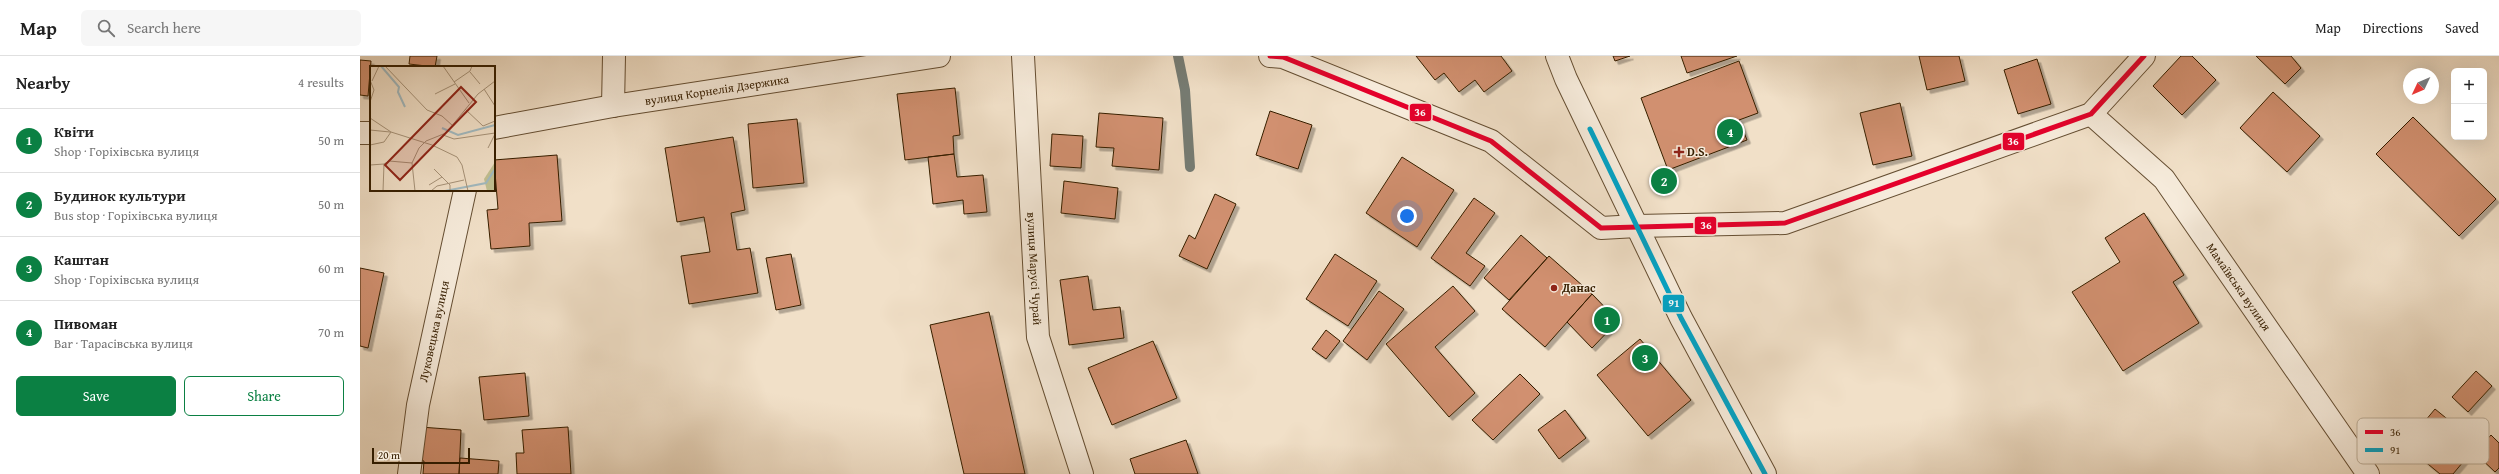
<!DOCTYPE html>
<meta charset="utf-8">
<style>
body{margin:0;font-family:"Gentium Book Plus",serif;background:#f6f6f6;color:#222}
.controls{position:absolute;right:12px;top:12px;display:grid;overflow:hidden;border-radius:6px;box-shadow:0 4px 16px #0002}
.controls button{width:36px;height:36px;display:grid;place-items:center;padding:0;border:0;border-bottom:1px solid #e0e0e0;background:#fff;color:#222;font:20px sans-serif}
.compass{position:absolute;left:2043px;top:12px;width:36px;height:36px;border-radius:50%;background:#fff;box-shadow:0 4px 16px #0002;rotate:226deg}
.scale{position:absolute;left:12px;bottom:10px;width:98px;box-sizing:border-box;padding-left:4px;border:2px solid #361e00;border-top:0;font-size:11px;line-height:14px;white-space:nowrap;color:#361e00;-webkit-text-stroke:3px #f6ebdb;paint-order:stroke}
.you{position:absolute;left:1047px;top:160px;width:14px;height:14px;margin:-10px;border:3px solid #fff;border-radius:50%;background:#1a73e8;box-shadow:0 0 0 6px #1a73e833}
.badge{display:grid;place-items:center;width:26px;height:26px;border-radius:50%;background:#0b8043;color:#fff;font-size:13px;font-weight:700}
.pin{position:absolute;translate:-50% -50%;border:2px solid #fff;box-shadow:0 1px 4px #0006}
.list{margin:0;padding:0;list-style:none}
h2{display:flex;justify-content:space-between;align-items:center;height:52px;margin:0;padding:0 16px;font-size:17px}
h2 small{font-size:13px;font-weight:400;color:#767676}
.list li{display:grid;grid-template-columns:26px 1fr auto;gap:12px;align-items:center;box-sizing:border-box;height:64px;padding:0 16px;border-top:1px solid #e0e0e0}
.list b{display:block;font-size:15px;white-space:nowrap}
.list p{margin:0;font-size:13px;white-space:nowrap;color:#767676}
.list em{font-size:13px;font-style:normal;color:#767676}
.actions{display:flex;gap:8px;padding:12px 16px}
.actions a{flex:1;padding:9px 0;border:1px solid #0b8043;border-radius:6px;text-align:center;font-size:14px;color:#0b8043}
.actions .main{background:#0b8043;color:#fff}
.icon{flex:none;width:22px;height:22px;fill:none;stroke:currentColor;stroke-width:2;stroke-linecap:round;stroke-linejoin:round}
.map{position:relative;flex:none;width:2139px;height:418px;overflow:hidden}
header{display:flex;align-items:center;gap:24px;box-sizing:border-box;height:56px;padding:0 20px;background:#fff;border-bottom:1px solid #e0e0e0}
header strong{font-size:19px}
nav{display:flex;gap:22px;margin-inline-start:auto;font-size:14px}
.search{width:280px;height:36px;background:#f6f6f6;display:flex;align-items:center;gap:10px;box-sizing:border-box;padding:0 14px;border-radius:6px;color:#767676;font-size:15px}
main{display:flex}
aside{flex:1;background:#fff}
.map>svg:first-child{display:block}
</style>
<header>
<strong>Map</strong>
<div class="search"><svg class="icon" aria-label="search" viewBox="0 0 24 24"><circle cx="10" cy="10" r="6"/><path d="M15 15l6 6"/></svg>Search here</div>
<nav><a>Map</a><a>Directions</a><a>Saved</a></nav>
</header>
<main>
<aside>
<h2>Nearby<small>4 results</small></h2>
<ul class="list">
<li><span class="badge">1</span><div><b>Квіти</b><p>Shop · Горіхівська вулиця</p></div><em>50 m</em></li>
<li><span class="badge">2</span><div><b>Будинок культури</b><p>Bus stop · Горіхівська вулиця</p></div><em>50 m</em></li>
<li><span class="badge">3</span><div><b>Каштан</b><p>Shop · Горіхівська вулиця</p></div><em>60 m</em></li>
<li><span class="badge">4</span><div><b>Пивоман</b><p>Bar · Тарасівська вулиця</p></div><em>70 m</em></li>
</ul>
<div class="actions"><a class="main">Save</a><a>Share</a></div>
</aside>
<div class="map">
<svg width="2139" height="418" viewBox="0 0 2139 418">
<defs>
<filter id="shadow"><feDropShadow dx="3.5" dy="3.5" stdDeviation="0" flood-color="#0004"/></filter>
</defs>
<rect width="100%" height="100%" fill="#f1e0c8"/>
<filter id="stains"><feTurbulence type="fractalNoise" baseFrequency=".005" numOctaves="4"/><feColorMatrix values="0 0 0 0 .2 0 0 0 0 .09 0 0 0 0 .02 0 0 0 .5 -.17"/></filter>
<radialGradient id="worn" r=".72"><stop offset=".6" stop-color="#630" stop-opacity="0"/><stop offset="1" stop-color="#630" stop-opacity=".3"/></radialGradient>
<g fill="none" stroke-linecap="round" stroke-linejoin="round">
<path stroke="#767c74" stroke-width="10" d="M818,0L825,34L830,111"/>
</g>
<path fill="#d1906f" stroke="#361e00" filter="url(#shadow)" d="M50,0H77L75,11L49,8Z
M1056,0H1141L1152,15L1124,36L1115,24L1099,36L1084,17L1075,24Z
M1253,0H1270L1255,5Z
M1321,0H1377L1327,17Z
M1559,0H1599L1605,25L1567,34Z
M1821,0H1832L1856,24L1822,59L1793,30Z
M1896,0H1931L1941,12L1925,28Z
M1677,3L1691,48L1658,58L1644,14Z
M0,4L11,5L8,40L0,39Z
M1379,5L1398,57L1379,64L1387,84L1308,114L1281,42Z
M595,32L600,79L593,80L594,98L545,104L537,38Z
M1913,36L1960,80L1927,116L1880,72Z
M1540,47L1552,100L1513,109L1500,57Z
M910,55L952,69L938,113L896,99Z
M739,57L803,62L799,114L752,110L754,92L736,91Z
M2053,61L2136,143L2099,180L2016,98Z
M437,63L444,127L393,132L388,68Z
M692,78L723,80L721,112L690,110Z
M373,81L385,154L371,157L377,194L390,192L398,237L329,248L321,200L350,196L344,161L317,166L305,92Z
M594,98L597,121L623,119L627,156L604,158L603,144L573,148L568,101Z
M197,99L202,165L169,167L170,190L131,193L127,154L138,153L134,104Z
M1042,101L1094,134L1057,191L1006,157Z
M704,125L758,132L755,163L701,157Z
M855,138L876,148L847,213L819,200L829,179L835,183Z
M1114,142L1135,157L1106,197L1125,210L1110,230L1071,202Z
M1784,157L1824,219L1813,226L1839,267L1763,315L1712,236L1760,206L1745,182Z
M1161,179L1187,202L1149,244L1124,222Z
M431,198L441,249L416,254L406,202Z
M975,198L1017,225L988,270L946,243Z
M1189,200L1232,238L1185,291L1142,253Z
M0,212L24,217L8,292L0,290Z
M728,220L733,254L760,251L764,282L709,289L700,224Z
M1093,230L1115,255L1075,291L1115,337L1089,361L1026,288Z
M1019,235L1044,253L1007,304L983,285Z
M1232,238L1258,265L1232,292L1207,266Z
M629,256L665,418H604L570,269Z
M966,274L980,285L966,303L952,293Z
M1280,283L1331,344L1288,380L1237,319Z
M793,285L817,342L752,369L728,312Z
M2116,315L2132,330L2108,356L2092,341Z
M165,317L169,360L124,364L119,321Z
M1160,318L1180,338L1133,384L1112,364Z
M2075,353L2118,388L2093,418H2080L2045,389Z
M1205,354L1226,382L1199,403L1178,374Z
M60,371L101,374L99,418H63L64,405L58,404Z
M208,371L211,418H157L156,397H164L162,374Z
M2131,379L2139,387V412L2135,416L2115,397Z
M826,384L838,418H775L770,403Z
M100,402L139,405L138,418H99Z"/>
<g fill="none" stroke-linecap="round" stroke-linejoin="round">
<defs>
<g id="minor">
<path id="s1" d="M663,0L678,281L722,418"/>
<path d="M253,50L254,0"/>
<path id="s2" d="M1731,58L1804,123L2008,418"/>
<path d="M1277,170L1425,167L1731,58L1784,0"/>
<path id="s3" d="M49,418L58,349L105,134"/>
</g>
<g id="tertiary">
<path d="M910,0L923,1L1131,85L1241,172L1277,170"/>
<path d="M1197,0L1206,23L1321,262L1405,418"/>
<path id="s4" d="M134,72L253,50L579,0"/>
<path d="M0,77H11"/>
</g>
</defs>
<use href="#minor" stroke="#654e32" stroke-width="24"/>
<use href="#tertiary" stroke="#654e32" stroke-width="24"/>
<use href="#minor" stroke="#f6ebdb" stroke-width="22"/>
<use href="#tertiary" stroke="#f6ebdb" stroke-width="22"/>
<defs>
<path id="bus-1" d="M910,0L923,1L1131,85L1241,172L1425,167L1731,58L1784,0"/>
<path id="bus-2" d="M1230,73L1321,262L1405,418"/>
</defs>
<use href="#bus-1" stroke="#f6ebdb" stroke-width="8"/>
<use href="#bus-2" stroke="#f6ebdb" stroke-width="8"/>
<use href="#bus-1" stroke="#e4002b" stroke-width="5"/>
<use href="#bus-2" stroke="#03a2c4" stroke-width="5"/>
</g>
<g fill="#8f2418" stroke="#f6ebdb" stroke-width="1.5">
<path d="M1317 90h4v4h4v4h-4v4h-4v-4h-4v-4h4z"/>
<circle cx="1194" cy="232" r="4"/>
</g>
<g text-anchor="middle" stroke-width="3" stroke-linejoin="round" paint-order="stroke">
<g font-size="12" fill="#361e00" stroke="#f6ebdb">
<text dy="4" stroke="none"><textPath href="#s4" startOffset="226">вулиця Корнелія Дзержика</textPath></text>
<text dy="4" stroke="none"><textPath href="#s1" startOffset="213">вулиця Марусі Чурай</textPath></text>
<text dy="4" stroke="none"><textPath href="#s2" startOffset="229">Мамаївська вулиця</textPath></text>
<text dy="4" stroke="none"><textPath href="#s3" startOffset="145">Луковецька вулиця</textPath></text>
</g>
<g font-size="12" font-weight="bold" fill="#361e00" stroke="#f6ebdb" text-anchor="start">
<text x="1327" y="100">D.S.</text>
<text x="1202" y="236">Данас</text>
</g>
</g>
<g transform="translate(10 10)">
<rect width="125" height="125" fill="#f1e0c8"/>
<path d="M125,96V125H117L114,113Z" fill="#c1c092"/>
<path fill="none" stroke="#a1bac1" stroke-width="2" d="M11,0L29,21L28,26L35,41M72,62L88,69L125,59M75,125L116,117L125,103"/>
<path fill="none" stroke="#a69278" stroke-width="1" d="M15,0L57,44L72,50L83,60M73,0L99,37M100,6L110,18M0,14L4,24L0,36M2,15L9,0M84,16L100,5L102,0M114,23L125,40M65,28L85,18M95,43L113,60L125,55M0,52L21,66L62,79L87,91L92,99L98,125M0,64L20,66M73,69L84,73L125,67M0,79L14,76L21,66M118,82L125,68M0,99L14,98M64,103L80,119V125M59,119L72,111M13,125L14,98L19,95L42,97M45,125L42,97L49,82L56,75L76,67L108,28L125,15M61,125L67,120L94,114"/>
<path fill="#8f2418" fill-opacity="0.15" stroke="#8f2418" stroke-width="2" d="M91,21L106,36L30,114L15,99Z"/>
<rect width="125" height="125" fill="none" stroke="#361e00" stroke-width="2"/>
</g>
<rect x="1997" y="362" width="132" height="46" rx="6" fill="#f6ebdb" stroke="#bcae99" stroke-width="1"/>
<rect x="2005" y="374" width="18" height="4" fill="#e4002b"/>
<rect x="2005" y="392" width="18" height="4" fill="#03a2c4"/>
<g font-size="11" fill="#361e00">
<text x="2030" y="380">36</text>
<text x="2030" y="398">91</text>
</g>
<g stroke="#f6ebdb" stroke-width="1.5">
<rect x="1049" y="47" width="23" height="19" rx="4" fill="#e4002b"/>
<rect x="1642" y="76" width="23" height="19" rx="4" fill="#e4002b"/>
<rect x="1334" y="160" width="23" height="19" rx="4" fill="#e4002b"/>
<rect x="1302" y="238" width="23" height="19" rx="4" fill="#03a2c4"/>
</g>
<g font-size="11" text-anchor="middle" font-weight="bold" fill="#fff">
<text x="1060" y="60">36</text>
<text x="1653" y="89">36</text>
<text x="1346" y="173">36</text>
<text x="1314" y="251">91</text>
</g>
<rect width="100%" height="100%" filter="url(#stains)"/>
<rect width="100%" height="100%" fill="url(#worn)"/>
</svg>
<div class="controls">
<button>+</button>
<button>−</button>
</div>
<svg class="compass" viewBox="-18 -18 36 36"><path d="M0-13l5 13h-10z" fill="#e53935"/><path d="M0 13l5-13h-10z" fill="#767676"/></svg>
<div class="scale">20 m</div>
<div class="you"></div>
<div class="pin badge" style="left:1247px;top:264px">1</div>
<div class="pin badge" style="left:1304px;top:125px">2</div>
<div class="pin badge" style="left:1285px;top:302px">3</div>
<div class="pin badge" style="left:1370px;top:76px">4</div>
</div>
</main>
